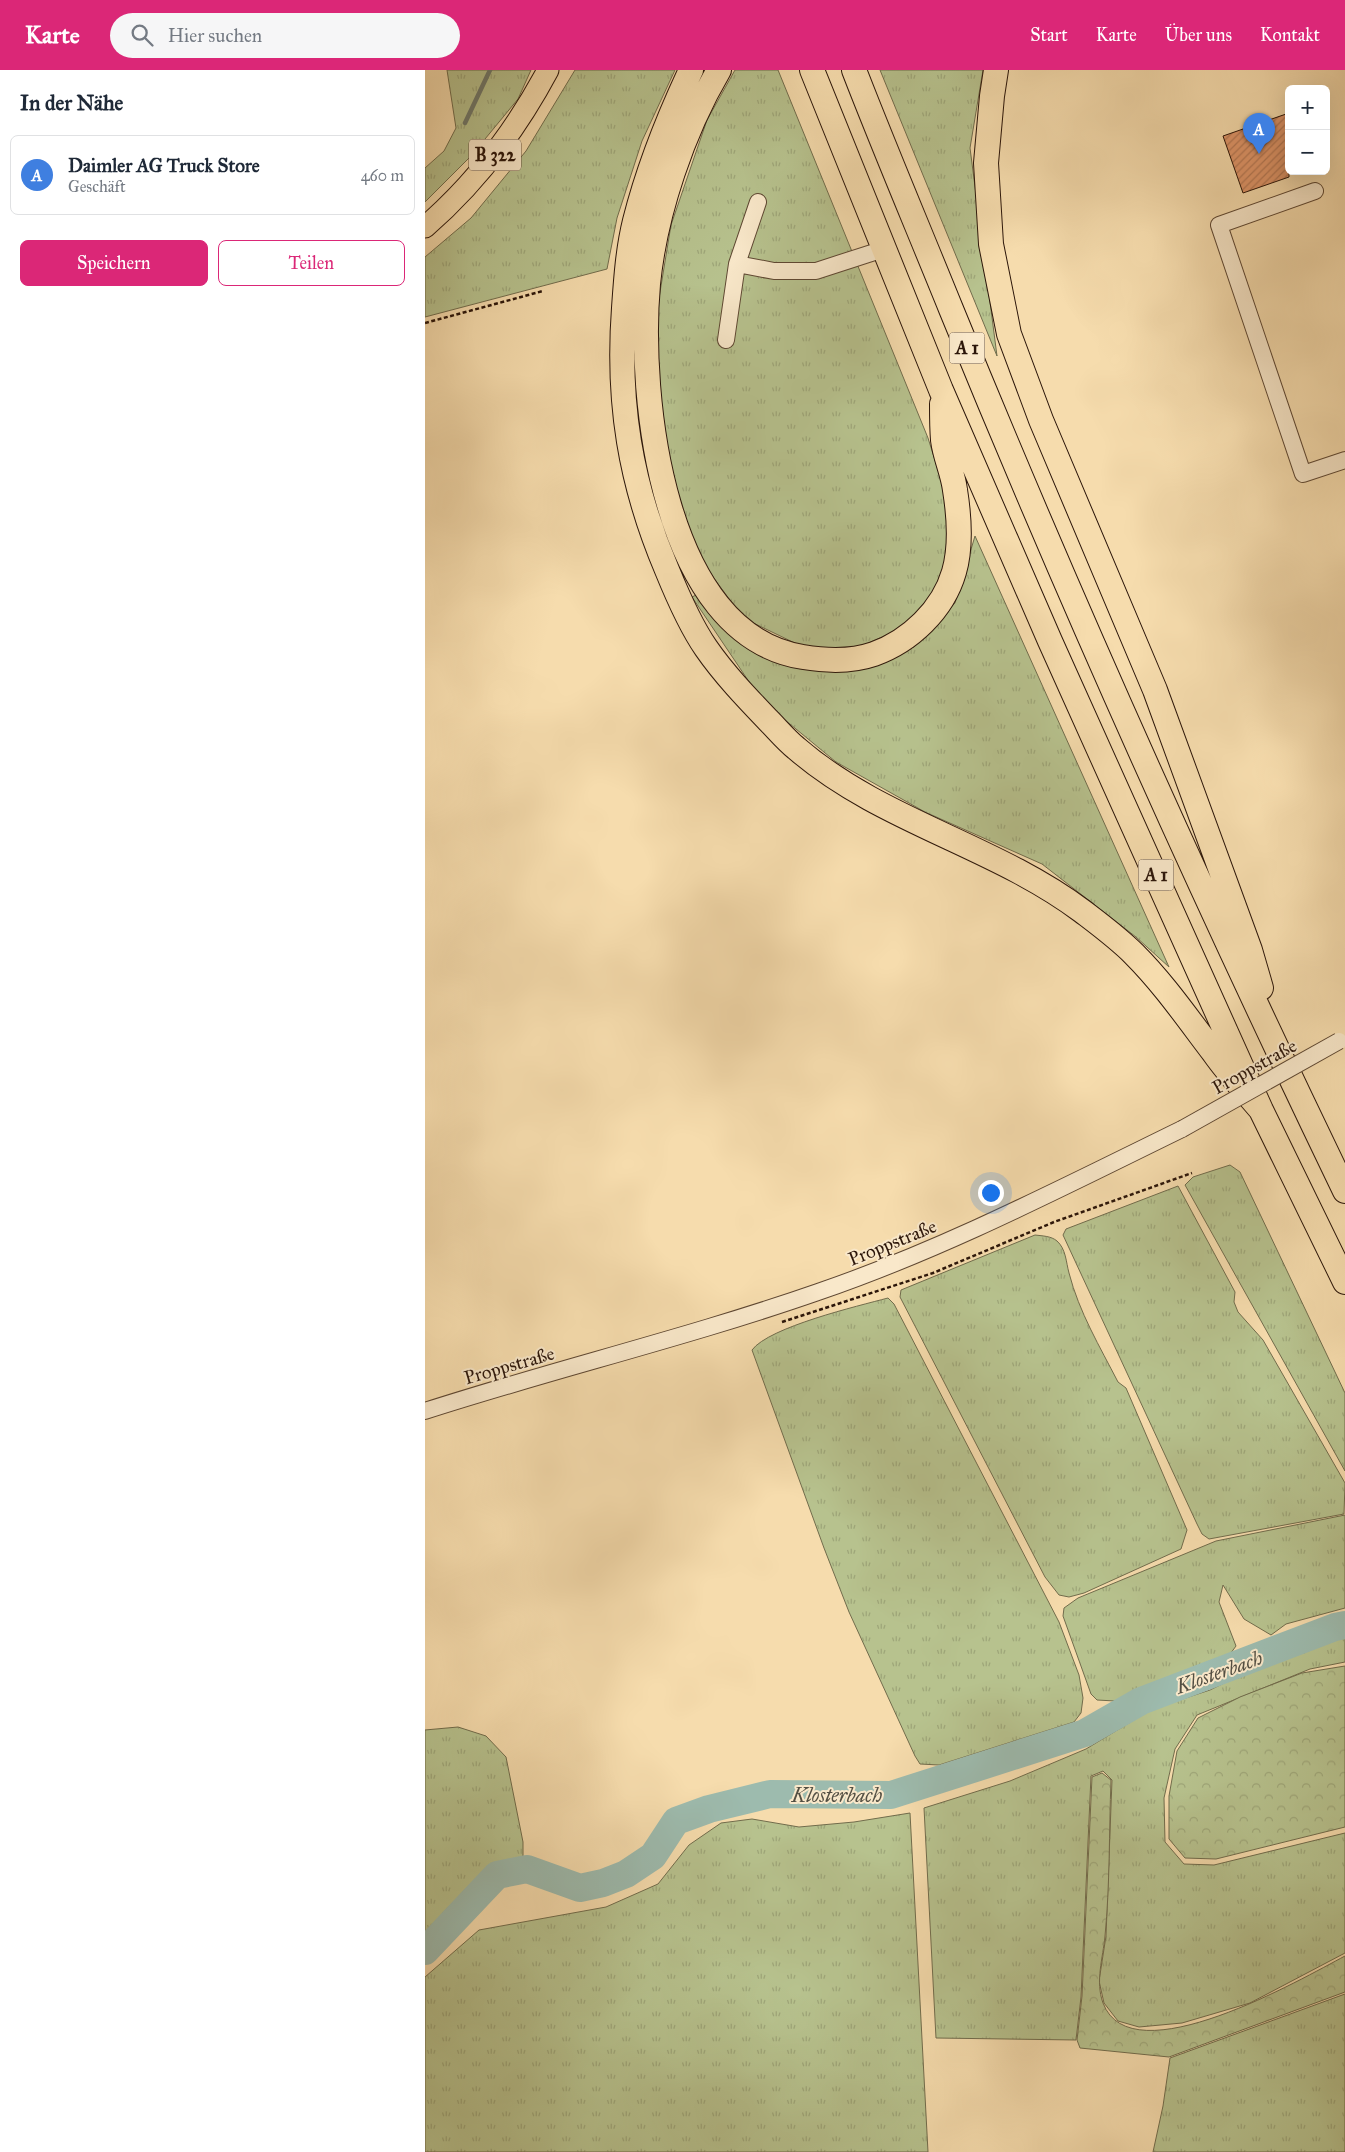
<!DOCTYPE html>
<html lang="de">
<meta charset="utf-8">
<style>
body{margin:0;font-family:"IM FELL Great Primer",serif;background:#f6f6f7;color:#1f2937}
.controls{position:absolute;right:15px;top:15px;display:grid;overflow:hidden;border-radius:8px;box-shadow:0 5px 20px #0002}
.controls button{width:45px;height:45px;display:grid;place-items:center;padding:0;border:0;border-bottom:1px solid #e0e1e3;background:#fff;color:#1f2937;font:25px sans-serif}
.you{position:absolute;left:565px;top:1122px;width:18px;height:18px;margin:-12px;border:4px solid #fff;border-radius:50%;background:#1a73e8;box-shadow:0 0 0 8px #1a73e833}
.badge{display:grid;place-items:center;width:32px;height:32px;border-radius:50%;background:#db2777;color:#fff;font-size:16px;font-weight:700}
.pin{position:absolute;translate:-50% -41px;filter:drop-shadow(0 1px 2px #0008)}
.pin::after{content:'';position:absolute;top:26px;width:18px;height:15px;background:inherit;clip-path:polygon(0 0,100% 0,50% 100%)}
.list{margin:0;padding:0;list-style:none}
h2{display:flex;justify-content:space-between;align-items:center;height:65px;margin:0;padding:0 20px;font-size:21px}
h2 small{font-size:16px;font-weight:400;color:#747a83}
.list li{display:grid;grid-template-columns:32px 1fr auto;gap:15px;align-items:center;box-sizing:border-box;height:80px;margin:0 10px 10px;padding:0 10px;border:1px solid #e0e1e3;border-radius:8px}
.list b{display:block;font-size:19px;white-space:nowrap}
.list p{margin:0;font-size:16px;white-space:nowrap;color:#747a83}
.list em{font-size:16px;font-style:normal;color:#747a83}
.actions{display:flex;gap:10px;padding:15px 20px}
.actions a{flex:1;padding:11px 0;border:1px solid #db2777;border-radius:8px;text-align:center;font-size:18px;color:#db2777}
.actions .main{background:#db2777;color:#fff}
.icon{flex:none;width:28px;height:28px;fill:none;stroke:currentColor;stroke-width:2;stroke-linecap:round;stroke-linejoin:round}
.map{position:relative;flex:none;width:920px;height:2082px;overflow:hidden}
header{display:flex;align-items:center;gap:30px;box-sizing:border-box;height:70px;padding:0 25px;background:#db2777;color:#fff}
header strong{font-size:24px}
nav{display:flex;gap:28px;margin-inline-start:auto;font-size:18px}
.search{width:350px;height:45px;background:#f6f6f7;display:flex;align-items:center;gap:12px;box-sizing:border-box;padding:0 18px;border-radius:28px;color:#747a83;font-size:19px}
main{display:flex}
aside{flex:1;background:#fff}
.map>svg:first-child{display:block}
</style>
<header>
<strong>Karte</strong>
<div class="search"><svg class="icon" aria-label="search" viewBox="0 0 24 24"><circle cx="10" cy="10" r="6"/><path d="M15 15l6 6"/></svg>Hier suchen</div>
<nav><a>Start</a><a>Karte</a><a>Über uns</a><a>Kontakt</a></nav>
</header>
<main>
<aside>
<h2>In der Nähe<small></small></h2>
<ul class="list">
<li><span class="badge" style="background:#3f7fe0">A</span><div><b>Daimler AG Truck Store</b><p>Geschäft</p></div><em>460 m</em></li>
</ul>
<div class="actions"><a class="main">Speichern</a><a>Teilen</a></div>
</aside>
<div class="map">
<svg width="920" height="2082" viewBox="0 0 920 2082">
<defs>
<pattern id="grass-tufts" width="24" height="20" patternUnits="userSpaceOnUse" patternTransform="scale(1.25)"><rect width="24" height="20" fill="#b7c28e"/><path d="M3 7l-1-3M5 7V3M7 7l1-3M15 17l-1-3M17 17v-4M19 17l1-3" fill="none" stroke="#9ea679"/></pattern>
<pattern id="forest-crowns" width="20" height="18" patternUnits="userSpaceOnUse" patternTransform="scale(1.25)"><rect width="20" height="18" fill="#b7c28e"/><path d="M2 6a3 3 0 1 1 6 0M12 15a3 3 0 1 1 6 0" fill="none" stroke="#9ea679"/></pattern>
<pattern id="building-hatch" width="6" height="6" patternUnits="userSpaceOnUse" patternTransform="scale(1.25)"><rect width="6" height="6" fill="#df966a"/><path d="M-1 1l2-2M0 6l6-6M5 7l2-2" fill="none" stroke="#b57955"/></pattern>
</defs>
<rect width="100%" height="100%" fill="#f6dcad"/>
<filter id="stains"><feTurbulence type="fractalNoise" baseFrequency=".004" numOctaves="4"/><feColorMatrix values="0 0 0 0 .2 0 0 0 0 .09 0 0 0 0 .02 0 0 0 .5 -.17"/></filter>
<radialGradient id="worn" r=".72"><stop offset=".6" stop-color="#630" stop-opacity="0"/><stop offset="1" stop-color="#630" stop-opacity=".3"/></radialGradient>
<path fill="url(#grass-tufts)" stroke="#716c4c" d="M22,0H106L93,29L46,86L0,132V98L19,81L31,58Z
M150,0H250L217,71L192,148L182,199L0,247V187L46,148L101,81Z
M310,0H353L503,368L520,422L526,464L515,513L482,556L425,581L378,577L318,548L275,489L249,415L233,345L228,265L246,155L282,50Z
M455,0H558L545,78L572,286Z
M550,466L744,897L711,867L617,794L500,742L411,692L337,631L267,527L277,522L305,560L427,600L489,577L530,533Z
M805,1095L815,1102L920,1323V1401L760,1115L768,1107Z
M753,1116L810,1222L809,1232L813,1242L838,1270L920,1413L919,1444L784,1469L777,1464L772,1454L638,1165L641,1159Z
M610,1165C618,1166 626,1166 632,1171C641,1179 641,1192 644,1203C654,1242 675,1277 693,1312L701,1318L762,1460L756,1479L659,1523L644,1527L634,1525L620,1507L475,1227L476,1220Z
M463,1228L469,1234L634,1552L654,1605L658,1628L656,1643L649,1652L514,1695L495,1694L490,1686L424,1542L399,1478L327,1280C344,1257 433,1236 463,1228Z
M920,1445V1538L861,1554L846,1565L819,1549L798,1515L794,1532L811,1576L800,1591L690,1631L672,1630L666,1624L638,1546L639,1538L653,1528L791,1471Z
M920,1568V1592L885,1599L772,1645L750,1679L739,1728L740,1772L759,1794L789,1795L920,1763V1883L825,1933L757,1953L714,1957L693,1951L679,1933L674,1911L681,1866L687,1710L678,1701L666,1706L656,1927L651,1970L511,1968L499,1738L585,1711L661,1679L727,1639L785,1620L827,1599L908,1569Z
M33,1657L61,1666L81,1687L98,1772V1788L54,1805L0,1862V1660Z
M485,1743L503,2082H0V1907L54,1860L181,1837L233,1814L264,1775L296,1753L327,1749L374,1757L429,1752Z
M920,1924V2082H728L738,2036L745,1988Z"/>
<path fill="url(#forest-crowns)" stroke="#716c4c" d="M920,1596V1757L791,1789L760,1788L744,1769V1726L752,1681L773,1648L815,1627L877,1603Z
M677,1703L686,1710C684,1762 685,1815 680,1866C678,1888 670,1911 678,1933C706,2008 878,1908 920,1886V1922L744,1987L655,1978L652,1970L657,1926L667,1707Z"/>
<g fill="none" stroke-linecap="round" stroke-linejoin="round">
<path stroke="#6f796c" stroke-width="4.5" d="M40,53L65,0"/>
<path stroke="#9dbbae" stroke-width="28" d="M0,1881L72,1805L102,1799L155,1818L178,1813L201,1804L228,1786L251,1751L284,1739L345,1724L466,1725L660,1663L716,1631L910,1557L920,1555"/>
</g>
<path fill="url(#building-hatch)" stroke="#2b1509" d="M864,43V107L818,123L798,66Z"/>
<g fill="none" stroke-linecap="round" stroke-linejoin="round">
<defs>
<path id="minor" d="M890,121L794,155L878,404L920,390
M312,194L349,201H391L459,179
M301,270L312,194L333,132
M0,1341C130,1299 264,1267 393,1222C519,1179 638,1117 757,1059"/>
<path id="major" d="M0,157C52,112 91,60 123,0"/>
<path id="highway" d="M266,0C243,49 223,99 210,151C203,179 201,209 199,238C192,332 205,413 242,500C253,527 265,555 281,578C299,604 321,627 343,650C352,659 361,670 371,678C455,751 569,775 657,841C674,854 693,868 709,884C739,914 763,949 789,983C803,1003 820,1021 836,1040
M294,0C258,61 230,143 223,214C213,326 237,565 378,587C402,591 426,592 449,584C485,571 518,540 529,502C536,478 534,445 530,420C528,403 520,387 518,370C517,358 517,346 517,334
M387,0L516,320L625,571L836,1040L920,1212
M429,0C460,80 494,160 526,239C648,538 780,831 920,1121
M571,0L567,26L561,93L566,174L584,264L616,350L730,620L825,880L836,918"/>
</defs>
<use href="#minor" stroke="#5e4732" stroke-width="18"/>
<use href="#major" stroke="#2b1509" stroke-width="23"/>
<use href="#highway" stroke="#2b1509" stroke-width="26"/>
<path stroke="#2b1509" stroke-width="2.5" stroke-dasharray="4 2.5" stroke-linecap="butt" d="M0,253L118,221
M357,1252L508,1203L629,1152L767,1103"/>
<use href="#minor" stroke="#f9e8ca" stroke-width="16"/>
<use href="#major" stroke="#f6dcad" stroke-width="21"/>
<use href="#highway" stroke="#f6dcad" stroke-width="24"/>
<defs>
<path id="minor-bridge" d="M757,1059L914,971"/>
</defs>
<use href="#minor-bridge" stroke="#5e4732" stroke-width="18" stroke-linecap="butt"/>
<use href="#minor-bridge" stroke="#f9e8ca" stroke-width="16"/>
</g>
<g text-anchor="middle" stroke-width="4" stroke-linejoin="round" paint-order="stroke">
<g fill="#f9e8ca" stroke="#695443" stroke-width="1">
<rect x="44" y="69.5" width="52" height="31" rx="4"/>
<rect x="524.5" y="262.5" width="35" height="31" rx="4"/>
<rect x="713.5" y="789.5" width="35" height="31" rx="4"/>
</g>
<g font-size="18" font-weight="bold" fill="#2b1509">
<text x="70" y="91">B 322</text>
<text x="542" y="284">A 1</text>
<text x="731" y="811">A 1</text>
</g>
<g font-size="19" fill="#2b1509" stroke="#f9e8ca">
<text transform="translate(829 996) rotate(-29)" y="7">Proppstraße</text>
<text transform="translate(467 1172) rotate(-22)" y="7">Proppstraße</text>
<text transform="translate(84 1295) rotate(-16)" y="7">Proppstraße</text>
</g>
<g font-size="20" font-style="italic" fill="#534f43" stroke="#f9e8ca">
<text transform="translate(794 1602) rotate(-20)" y="7">Klosterbach</text>
<text x="412" y="1732">Klosterbach</text>
</g>
</g>
<rect width="100%" height="100%" filter="url(#stains)"/>
<rect width="100%" height="100%" fill="url(#worn)"/>
</svg>
<div class="controls">
<button>+</button>
<button>−</button>
</div>
<div class="you"></div>
<div class="pin badge" style="left:834px;top:84px;background:#3f7fe0">A</div>
</div>
</main>
